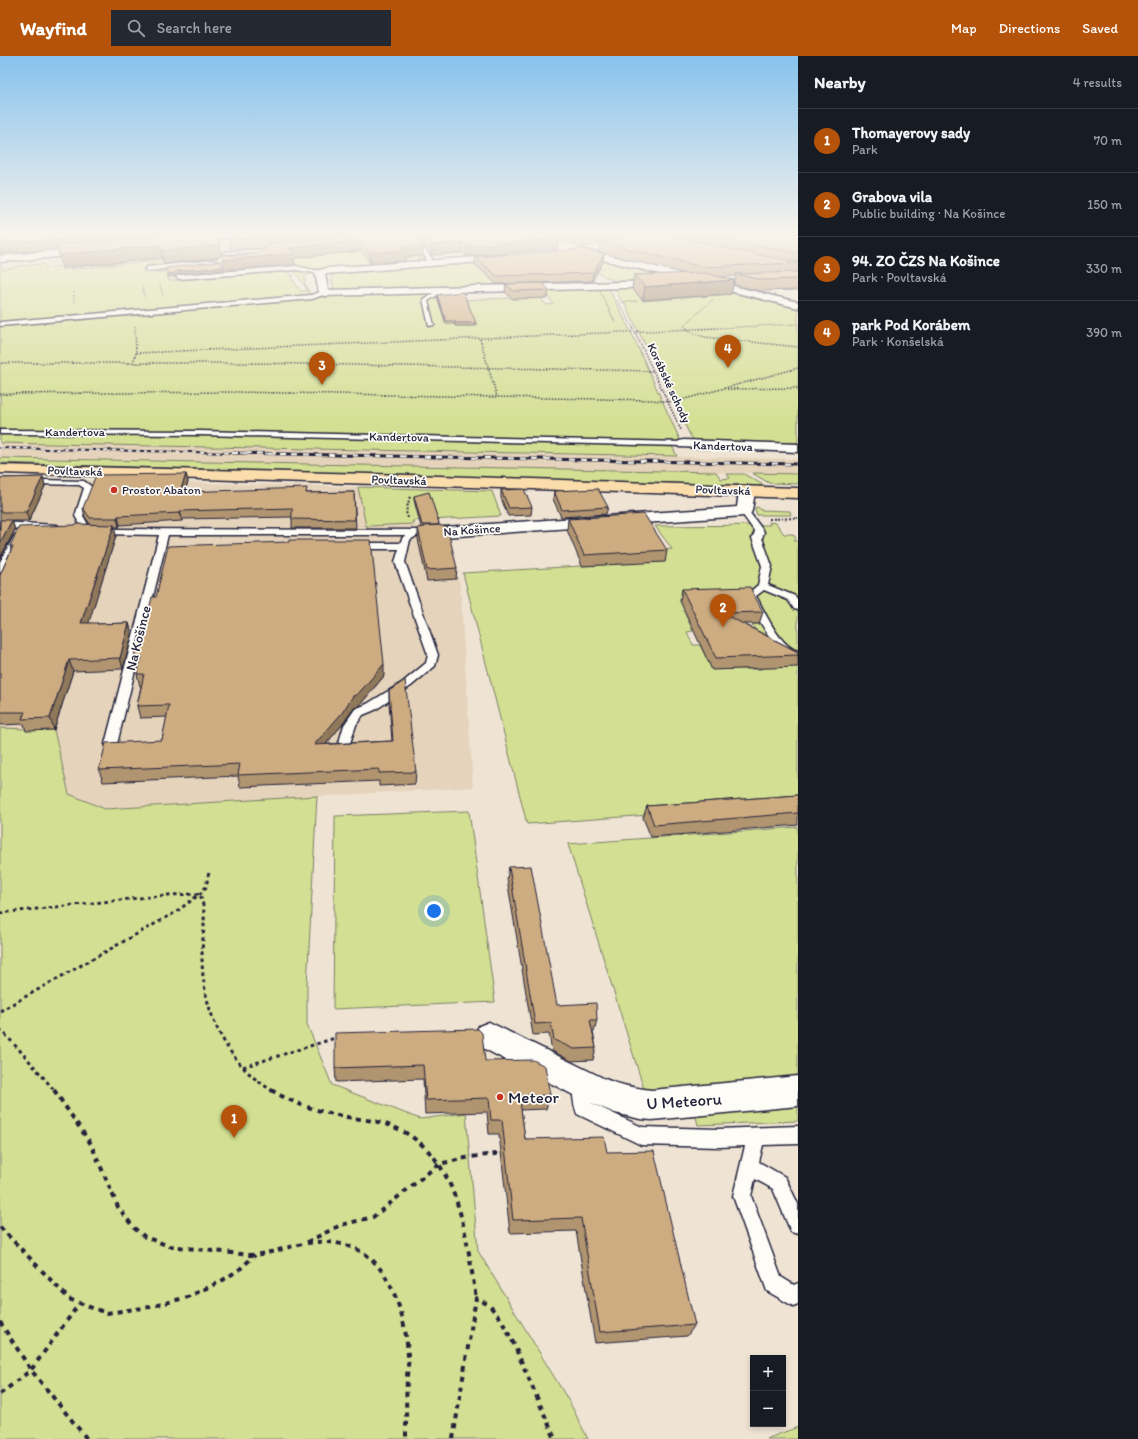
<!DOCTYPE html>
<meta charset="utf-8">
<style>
body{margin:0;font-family:Itim,sans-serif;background:#242831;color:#f1f3f6}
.controls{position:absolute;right:12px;bottom:12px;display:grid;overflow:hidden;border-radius:0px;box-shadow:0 2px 6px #0003}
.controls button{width:36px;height:36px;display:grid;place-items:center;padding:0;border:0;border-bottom:1px solid #363941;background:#171b24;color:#f1f3f6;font:20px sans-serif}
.you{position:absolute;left:434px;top:855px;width:14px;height:14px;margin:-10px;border:3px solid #fff;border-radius:50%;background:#1a73e8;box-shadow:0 0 0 6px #1a73e833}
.badge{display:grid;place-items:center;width:26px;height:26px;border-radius:50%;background:#b45309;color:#fff;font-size:13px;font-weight:700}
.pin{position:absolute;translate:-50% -33px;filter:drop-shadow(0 1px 2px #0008)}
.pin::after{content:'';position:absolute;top:21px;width:14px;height:12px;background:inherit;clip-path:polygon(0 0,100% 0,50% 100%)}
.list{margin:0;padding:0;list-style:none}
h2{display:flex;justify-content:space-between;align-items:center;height:52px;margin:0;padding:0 16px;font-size:17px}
h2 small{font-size:13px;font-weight:400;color:#9ea1a6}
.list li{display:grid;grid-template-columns:26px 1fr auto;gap:12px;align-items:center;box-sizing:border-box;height:64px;padding:0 16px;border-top:1px solid #363941}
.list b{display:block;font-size:15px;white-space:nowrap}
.list p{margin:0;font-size:13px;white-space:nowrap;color:#9ea1a6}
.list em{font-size:13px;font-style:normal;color:#9ea1a6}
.icon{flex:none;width:22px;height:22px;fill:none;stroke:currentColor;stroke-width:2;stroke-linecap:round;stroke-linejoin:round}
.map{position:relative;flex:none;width:798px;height:1383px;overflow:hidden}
header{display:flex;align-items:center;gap:24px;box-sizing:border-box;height:56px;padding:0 20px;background:#b45309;color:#fff}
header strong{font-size:19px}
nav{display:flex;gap:22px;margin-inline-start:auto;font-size:14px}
.search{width:280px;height:36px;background:#242831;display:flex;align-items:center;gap:10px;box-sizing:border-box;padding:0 14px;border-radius:0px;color:#9ea1a6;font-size:15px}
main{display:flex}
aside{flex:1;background:#171b24}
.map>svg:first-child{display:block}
</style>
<header>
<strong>Wayfind</strong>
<div class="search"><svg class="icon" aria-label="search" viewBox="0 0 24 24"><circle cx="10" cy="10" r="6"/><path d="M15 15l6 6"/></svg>Search here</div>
<nav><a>Map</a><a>Directions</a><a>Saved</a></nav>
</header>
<main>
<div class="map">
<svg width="798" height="1383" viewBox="0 0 798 1383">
<rect width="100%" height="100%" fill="#efe4d4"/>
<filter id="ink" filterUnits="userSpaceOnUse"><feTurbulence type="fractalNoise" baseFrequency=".025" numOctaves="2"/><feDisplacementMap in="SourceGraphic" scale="8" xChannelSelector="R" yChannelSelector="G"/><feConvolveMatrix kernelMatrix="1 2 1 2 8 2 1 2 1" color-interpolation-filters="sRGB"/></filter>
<g filter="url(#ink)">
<path fill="#e5d3bb" d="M231,182L277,192L62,214L61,210L46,212L44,208L21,210L3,214L1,207L59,201L116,193Z
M294,206L296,211V215L168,225L166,217Z
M0,387L798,403V418L0,402Z
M0,422L358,431L366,470L441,468L460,528L473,731L105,753L69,738L54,674L0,672Z"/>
<path fill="#d3df92" stroke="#7a8066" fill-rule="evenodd" d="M366,186L431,188L409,190L419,202H426V204L313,213L309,219L304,220L306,225L304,226L311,240L0,267V208L3,214L21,210L44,208L46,212L61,210L62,214L227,198L218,202L148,209L143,212L144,216L153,215L154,217L256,207L283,197ZM293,207L296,211L295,215L169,225L167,218ZM289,215H295L308,235H300L291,221L294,220L291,219Z
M581,203H596L675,224L615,225L598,217Z
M473,207L498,229L334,234L331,220L336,217Z
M704,231L798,252V387L696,385L691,381L624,246L637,245L622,246L615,232H632L643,245L709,240L696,239Z
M452,233L460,244L540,241L546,249L554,248L543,235L599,233L616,268L599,233H609L631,276L681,386H670L677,400L0,387V270L325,241Z
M0,402L716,416L721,423L730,422L727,418H744L765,430L0,407Z
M752,417L798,418V428L769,427Z
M358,431L492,435L501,460L412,465L414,468L366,470Z
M758,451L761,454L790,455L791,459H757L755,452Z
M769,466L776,467L784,478H793L796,482L794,485H798V748L527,768L463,517L666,505L660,494L672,493L655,470L770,469ZM748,543L762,568H752L758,579L762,613H712L700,589H693L687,576L693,575L683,554Z
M0,672L54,674L69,738L105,753L317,740L307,930V968L332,1029L420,1063L466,1057L478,1195L570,1347L588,1383H0Z
M469,755L495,946L333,953L335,760Z
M798,771V1029L647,1043L568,788Z
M798,1041V1065L698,1069L696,1061L661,1062Z
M798,1371V1383H766Z"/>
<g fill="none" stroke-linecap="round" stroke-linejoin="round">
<defs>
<path id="service" d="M418,190H422L432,202L431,209L426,208V202Z
M279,192L281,194L224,198L222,197L224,196Z
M214,204L217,206L216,207L148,215L145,213L148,211Z
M296,210L324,216L321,218L296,214L179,223L176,221L179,219Z
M462,233L464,234V236L436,240L428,245L434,269L429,270L423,243L435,236Z
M324,235L326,236V238L312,243L0,270V266L311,239Z
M0,374L200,375L684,386L688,388L684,390L200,379L0,378Z
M0,423L84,425L92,431L83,460L92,475L91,477H85L75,460L84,432L79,429L0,427Z
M744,452L747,453L764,476L762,482L772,510L768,529L795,540L798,544V554L794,553L788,544L764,534L756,540C765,556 779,590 798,595V601C770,594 759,562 746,539L758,529L762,510L752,482L755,476L740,455Z
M0,466L57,469L61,472L57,475L0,472Z
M99,473L436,474L437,476L436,478L418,479L410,484L405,506L438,599L435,610L411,630L375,654L363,659L356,669L348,693H340L338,690L344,669L355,653L367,648L403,626L426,607L428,599L395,506L399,493H355L350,490L355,487H400L403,481L406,479H168L117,688L115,691H107L105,688L159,479L96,478L95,476Z
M18,477L22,480L5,515L0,518V506L14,480Z
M581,1020L587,1022L589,1028L591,1047L642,1071L719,1073L798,1070V1088L763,1089L759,1106L785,1121L798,1148V1178L791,1176L773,1133L755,1123L751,1140L781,1221L794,1229L798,1227V1248L793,1250L767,1235L733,1140L745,1090L719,1091L641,1089L635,1086L577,1058C573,1048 571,1032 575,1022Z"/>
<path id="minor" d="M221,177H250L246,180L188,186L184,183L188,180Z
M88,191L92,194L91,196L69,200L0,206V200Z
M583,193L798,246V252L583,199L574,200L569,197L571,195Z
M505,199L510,202L508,204L325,218L328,234L663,225L668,228L663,231L324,240L319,237L315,217L317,215L326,212Z
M684,384L798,388V396L679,391L677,388L679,385Z
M747,430L752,432L755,435L752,455L750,458L744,460L444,481L438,479L436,476L438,473L444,471L737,451L739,435L742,432Z
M489,966L603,1022C619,1029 635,1032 652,1034L798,1020V1050L652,1064L640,1063L615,1057L581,1043L479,990L474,980L479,970Z"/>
<path id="primary" d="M0,409L410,419L798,432V442L410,429L0,417Z"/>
</defs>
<use href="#service" stroke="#22223b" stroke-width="3"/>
<use href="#minor" stroke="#22223b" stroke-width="3"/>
<use href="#primary" stroke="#22223b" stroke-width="3"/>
<path stroke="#22223b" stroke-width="1" stroke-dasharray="1.5 1.5" stroke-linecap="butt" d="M519,198L549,196
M160,229L163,240
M142,230L145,242
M74,236V248
M617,244L634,273
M135,270V273
M687,273L684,270L713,243
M699,273L798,268"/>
<path stroke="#22223b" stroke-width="1.5" stroke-dasharray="1.5 1.5" stroke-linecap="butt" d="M633,272L681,374
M686,272L693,277L705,281L798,291
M480,283L497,341
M136,297L717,272
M0,307H253L653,315
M133,307L136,297L135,272
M727,333L798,332
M0,338L234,336L651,344L674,346L798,312"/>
<path stroke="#22223b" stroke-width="2" stroke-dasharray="2 2" stroke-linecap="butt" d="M408,462L406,456L410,440
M769,463L798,462"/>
<path stroke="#22223b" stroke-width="3" stroke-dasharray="3.5 3.5" stroke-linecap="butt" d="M0,857L167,839L200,838C208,861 202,878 202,901C202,954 226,1008 273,1035
M0,955L176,856L200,838L206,831L209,816
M0,973L25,1000L55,1035
M243,1011L332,983H337"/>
<path stroke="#22223b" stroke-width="4" stroke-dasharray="5 5" stroke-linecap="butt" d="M54,1034L91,1088L118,1151L134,1172L145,1181L169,1190L250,1199C276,1198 301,1184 328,1186C340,1187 351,1190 362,1196C393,1215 407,1267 408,1301C409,1308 407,1315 407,1322C406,1343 406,1363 406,1383
M271,1034C291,1046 311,1053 333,1058C348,1062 364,1063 378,1066C459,1086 465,1175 476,1242
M0,1171L69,1243L95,1253L107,1257L150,1251L188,1241L223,1224L240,1213L255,1199
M307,1186L341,1169L373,1161L439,1108L470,1101L504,1097
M0,1266L31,1314L87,1383
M0,1338L31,1314L79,1248
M453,1383L476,1242L489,1249L500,1262L512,1284L555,1383"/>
<use href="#service" fill="#fdfcf7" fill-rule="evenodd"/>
<use href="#minor" fill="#fdfcf7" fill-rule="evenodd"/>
<use href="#primary" fill="#fbddab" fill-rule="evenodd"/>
<defs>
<path id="rail-far1" d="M0,392L282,398"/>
<path id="rail" d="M232,397L798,408"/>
</defs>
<use href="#rail-far1" stroke="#22223b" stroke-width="2"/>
<use href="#rail" stroke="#22223b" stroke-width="3"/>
<use href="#rail-far1" stroke="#fdfcf7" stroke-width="1.5" stroke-dasharray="4" stroke-linecap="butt"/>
<use href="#rail" stroke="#fdfcf7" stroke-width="2" stroke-dasharray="6" stroke-linecap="butt"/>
</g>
<path fill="#b1946f" stroke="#22223b" d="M218,177L221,201L164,208L162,202L62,212L58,193L0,197Z
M233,177H631V178L633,177H798V234L760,235L734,229L736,220L719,221L734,224L731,238L643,244L632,233L634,219L686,218L599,196L600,187L583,191L558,185L557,193L466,200L462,197L432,199L423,189H422L423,200L405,201V205L370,207L361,195L294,202L295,209L224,214L235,200L247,199L261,195L266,192L231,194L230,184Z
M604,198L603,206L592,225L496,228L475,208V201Z
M506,228L549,234L548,242L513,243L505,236Z
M437,239L476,267V270H455V268H446L437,241Z
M186,418L188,426L184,436L307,437L354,436L356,472H292V461L182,463V465L120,469L119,471H114L116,480L88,567L98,568L129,567L132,579L123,613L73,615L54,674L26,675L24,668L0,669V519L11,494L10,490L75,469L90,468L85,461L83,452Z
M43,421L45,430L29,465H12L15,474L0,502V422Z
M501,434L532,451L531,459L508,460L501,442Z
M554,435L608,451L606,458L561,461L553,443Z
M414,440L439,467V469L457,512L456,523L427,525L418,483V472L421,471L414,444Z
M568,463L667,494L665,506L582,510L567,474Z
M682,533L763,556L759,568H744L798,596V611L712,614L680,545Z
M143,566L384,620L359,650L354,652L342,669L326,688L392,685L389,647V635L416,716L415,728L379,730V725L240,731L238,720L103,726L99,714L162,684L167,661L140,662L137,650L141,630H140L137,618L139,613H137L134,601Z
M798,739V769L651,781L643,762L647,750Z
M509,811L557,949L597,964L594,975H593L596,992L593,1004L571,1005L552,995L549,978L533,979L507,823Z
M485,1005L550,1039L546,1053L521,1054L525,1083L607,1096L695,1269L687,1280L595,1287L576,1175L510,1177L499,1078H489L487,1056L425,1058L423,1023L336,1026L335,1012Z"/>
<path fill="#90785a" stroke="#22223b" d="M101,177H202L69,193L0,197V187Z
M332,177H374L315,190L314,180Z
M601,177H631V178L600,186V187L583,191L584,182Z
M418,179V188L423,190V200L405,201V205L370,207V197L402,191L417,181Z
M559,183L557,193L466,200V190Z
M361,185V195L294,202L295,209L224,214L223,204L289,192Z
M463,187L462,197L432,199V189Z
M160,189L162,202L62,212L59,199Z
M219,189L221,201L164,208L162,195Z
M604,198L603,206L592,225L593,217Z
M222,211V214L179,218L175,220L168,221V218L178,215Z
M734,224L731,238L643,244L645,231Z
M186,418L188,426L181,444L180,436Z
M43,421L45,430L29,465L26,456Z
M180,455L182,463V465L180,457Z
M118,460L120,469L119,471L117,462Z
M12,464L15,474L0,502V487Z
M114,469L116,480L85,579L81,567Z
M129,567L132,579L123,613L120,602Z
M69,604L73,615L54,674L50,662Z
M384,608V620L359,650L354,652L342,669L315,701L314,689L353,640Z"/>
<path fill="#ceac81" stroke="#22223b" d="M0,177H101L67,183L0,187Z
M163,177H218L219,189L162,195L160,189L59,199L58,190L94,184L98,186L152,181L157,178Z
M233,177H332L314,180L230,184Z
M367,177H533L559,183L466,190L463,187L432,189L423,179H418L417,181L423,190L402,191L405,194L370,197L361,185L289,192L294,198L223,204L225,198L235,200L247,199L261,195L271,189V187L315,184Z
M566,177H601L584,182Z
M633,177H661L753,198L798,206V207L703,211L600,186Z
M698,177H798V197L754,189Z
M584,193L604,198L593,217L497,220L475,201Z
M221,205L222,211L178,215L175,217L168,218L166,212Z
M798,216V223L763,224L736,218Z
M704,217L734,224L645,231L634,219Z
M543,227L549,234L513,235L506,228Z
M463,236L476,267H455V265H446L437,239Z
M186,418L180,436L307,432L306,437L354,436L355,464L292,463V452L180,455V457L118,460L117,462H90L83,452L96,419Z
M43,421L26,456H0V422Z
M524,433L532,451L509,452L501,434Z
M598,433L608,451L562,454L554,435Z
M429,436L439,467L437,469H422L414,440Z
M644,458L667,494L584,499L568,463Z
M0,464H12L0,487Z
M76,468L114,469L81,567H98L97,568L129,567L120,602L69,604L50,662L22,663L25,656H0V519L13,490H10L19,471L75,469Z
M438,469L447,471L457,512L427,514L418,472L425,471L424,470Z
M289,484H371L384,608L358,638L353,640L342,657L314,689L393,685L389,635L405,624L416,716L379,717V713L238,719L240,708L99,714L106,687L162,684L169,649L137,650L144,618H137L142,601H134L143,566H146L152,541H156L168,490L289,486Z
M750,531L763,556L722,557L798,596V599L716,602L682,533Z
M798,739V757L654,769L647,750Z
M531,810L557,949L596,947L597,964H590L596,992L574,993L554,984L551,967L535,968L509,811Z
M478,973L482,977L485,1005L533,1004L545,1010L550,1039L521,1040L522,1045H520L525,1083L604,1081L607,1096L654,1095L695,1269L600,1276L581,1162L513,1164L502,1064H491L489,1042L426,1044L423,1009L335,1012V977Z"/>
</g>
<linearGradient id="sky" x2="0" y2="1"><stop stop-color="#86c3ed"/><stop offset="0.48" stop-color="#f8f3ec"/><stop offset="1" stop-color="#f8f3ec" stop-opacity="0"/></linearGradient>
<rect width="798" height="371" fill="url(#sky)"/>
<g fill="#c8321e" stroke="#fdfcf7" stroke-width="1.5">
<circle cx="114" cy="434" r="4"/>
<circle cx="500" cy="1041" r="4"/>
</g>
<g text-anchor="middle" stroke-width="3.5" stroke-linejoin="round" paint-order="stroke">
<g font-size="12" fill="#22223b" stroke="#fdfcf7">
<text transform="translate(669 327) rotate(65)" y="4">Korábské schody</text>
<text x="75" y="380">Kandertova</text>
<text transform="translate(399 381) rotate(1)" y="4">Kandertova</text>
<text transform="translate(723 390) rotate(2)" y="4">Kandertova</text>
<text transform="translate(75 415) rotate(2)" y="4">Povltavská</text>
<text transform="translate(399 424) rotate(2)" y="4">Povltavská</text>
<text transform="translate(723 434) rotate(2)" y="4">Povltavská</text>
<text transform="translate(472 474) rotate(-4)" y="4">Na Košince</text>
</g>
<g font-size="12" fill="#22223b" stroke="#fdfcf7" text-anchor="start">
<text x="122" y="438">Prostor Abaton</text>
</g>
<g font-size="14" fill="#22223b" stroke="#fdfcf7">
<text transform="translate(138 582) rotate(-76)" y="5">Na Košince</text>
</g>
<g font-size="17" fill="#22223b" stroke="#fdfcf7" text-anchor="start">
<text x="508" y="1047">Meteor</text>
</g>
<g font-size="17" fill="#22223b" stroke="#fdfcf7">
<text transform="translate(684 1045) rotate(-4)" y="6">U Meteoru</text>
</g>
</g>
</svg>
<div class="controls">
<button>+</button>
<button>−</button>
</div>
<div class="you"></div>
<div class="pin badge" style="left:234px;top:1082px">1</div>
<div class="pin badge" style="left:723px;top:571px">2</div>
<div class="pin badge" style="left:322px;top:329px">3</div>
<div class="pin badge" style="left:728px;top:312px">4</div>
</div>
<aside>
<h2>Nearby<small>4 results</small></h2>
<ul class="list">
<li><span class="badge">1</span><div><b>Thomayerovy sady</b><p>Park</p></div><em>70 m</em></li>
<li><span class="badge">2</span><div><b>Grabova vila</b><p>Public building · Na Košince</p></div><em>150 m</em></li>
<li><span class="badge">3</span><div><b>94. ZO ČZS Na Košince</b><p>Park · Povltavská</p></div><em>330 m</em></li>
<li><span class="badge">4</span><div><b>park Pod Korábem</b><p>Park · Konšelská</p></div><em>390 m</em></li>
</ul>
</aside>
</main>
